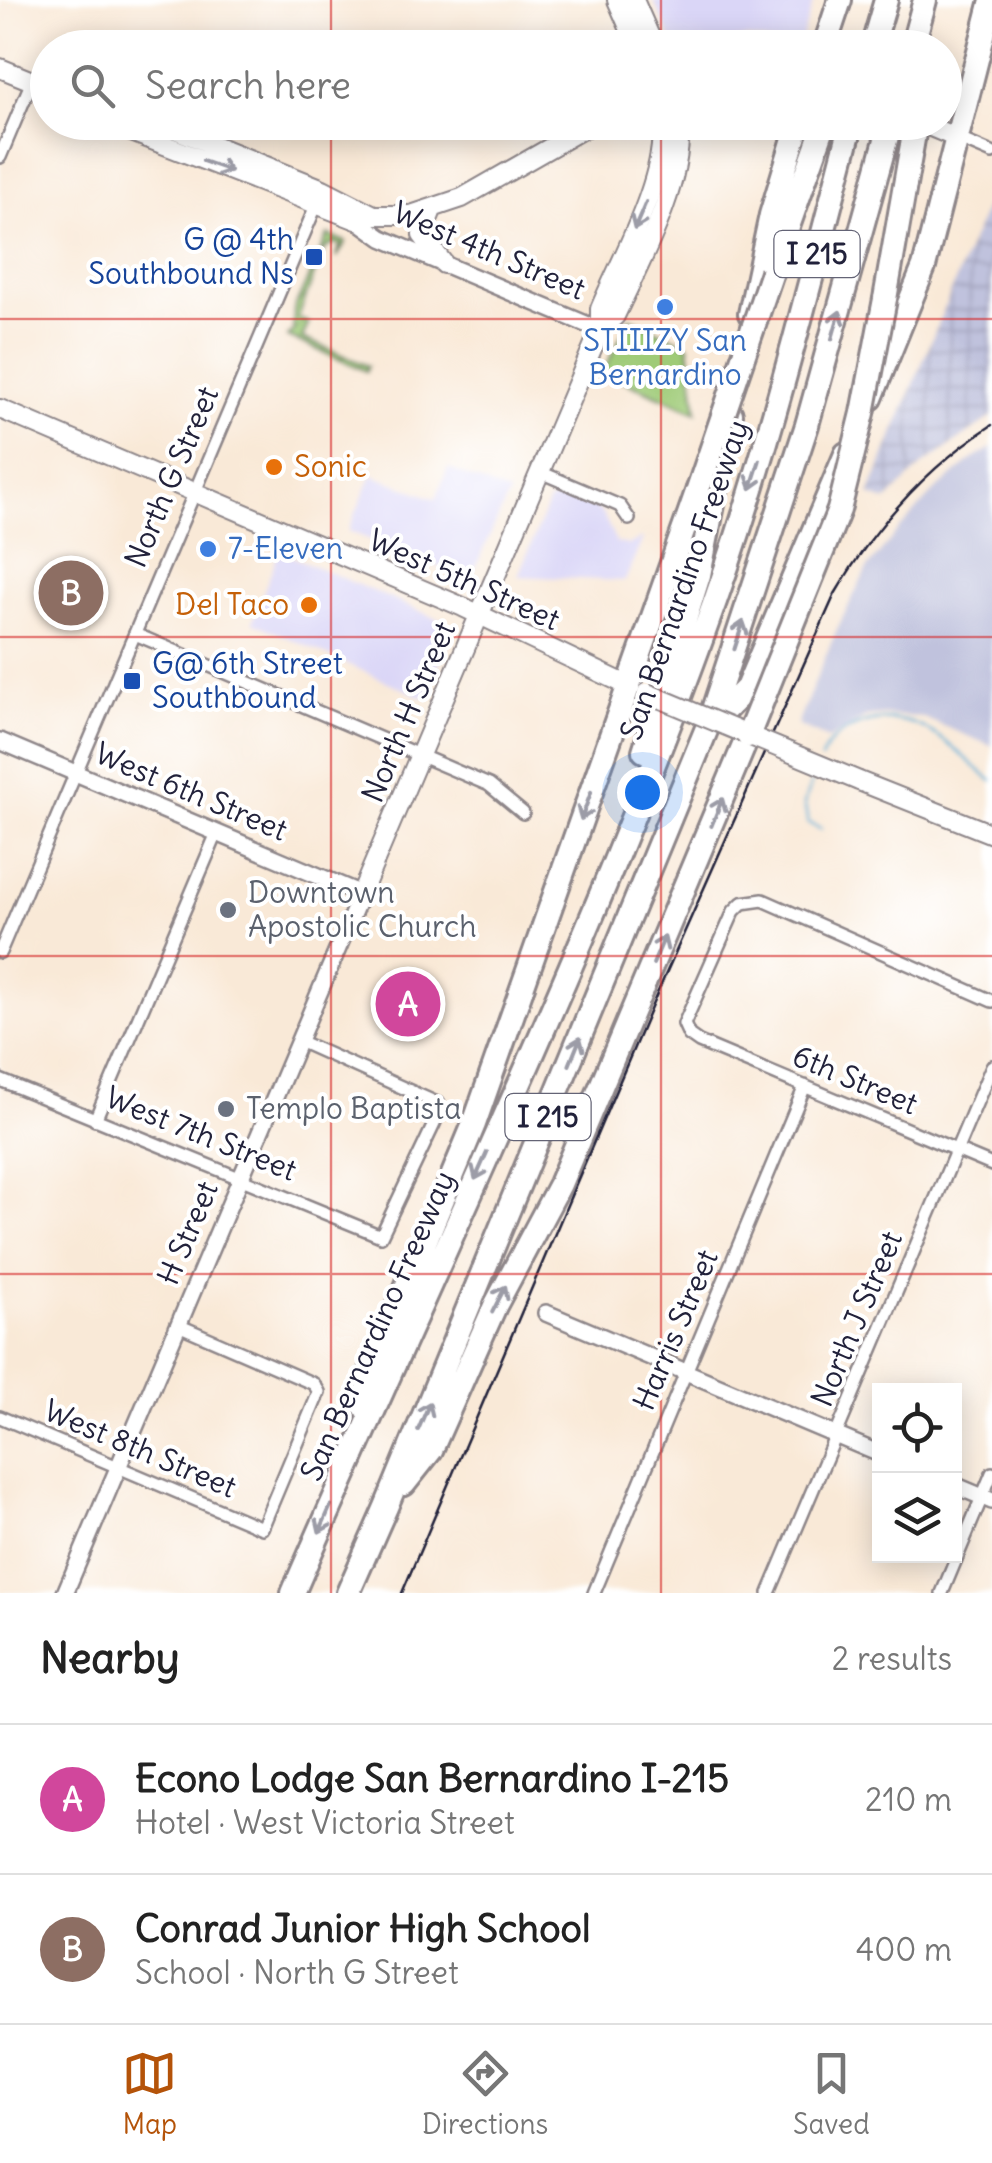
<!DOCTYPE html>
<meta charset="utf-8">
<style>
body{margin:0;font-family:Delius,sans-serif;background:#f2f2f2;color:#222}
.controls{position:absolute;right:30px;bottom:30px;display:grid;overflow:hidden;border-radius:0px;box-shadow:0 5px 25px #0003}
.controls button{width:90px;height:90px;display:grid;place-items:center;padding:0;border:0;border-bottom:2px solid #e0e0e0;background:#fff;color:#222;font:50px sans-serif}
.you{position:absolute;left:642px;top:792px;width:35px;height:35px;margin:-25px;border:8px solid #fff;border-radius:50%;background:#1a73e8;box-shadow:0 0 0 15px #1a73e833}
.badge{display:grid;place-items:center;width:65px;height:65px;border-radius:50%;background:#b45309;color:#fff;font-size:32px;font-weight:700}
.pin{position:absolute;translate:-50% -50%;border:5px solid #fff;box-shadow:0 2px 10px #0006}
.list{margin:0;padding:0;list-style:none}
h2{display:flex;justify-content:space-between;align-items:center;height:130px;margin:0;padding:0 40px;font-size:42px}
h2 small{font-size:32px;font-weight:400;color:#767676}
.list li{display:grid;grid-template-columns:65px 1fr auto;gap:30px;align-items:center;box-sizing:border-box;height:150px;padding:0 40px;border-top:2px solid #e0e0e0}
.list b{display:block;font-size:38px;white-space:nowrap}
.list p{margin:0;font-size:32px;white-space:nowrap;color:#767676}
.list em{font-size:32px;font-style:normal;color:#767676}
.icon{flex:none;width:55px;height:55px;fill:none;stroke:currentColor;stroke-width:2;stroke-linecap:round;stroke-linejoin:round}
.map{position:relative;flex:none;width:992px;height:1593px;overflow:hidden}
.search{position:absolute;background:#fff;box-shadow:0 5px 25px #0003;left:30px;right:30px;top:30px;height:110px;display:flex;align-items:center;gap:25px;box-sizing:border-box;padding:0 35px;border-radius:55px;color:#767676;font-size:38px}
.sheet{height:430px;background:#fff}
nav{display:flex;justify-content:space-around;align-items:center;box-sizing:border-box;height:140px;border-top:2px solid #e0e0e0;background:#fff;font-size:28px;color:#767676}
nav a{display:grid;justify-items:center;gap:5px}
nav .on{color:#b45309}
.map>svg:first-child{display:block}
</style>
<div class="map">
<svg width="992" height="1593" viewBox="0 0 992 1593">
<defs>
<pattern id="industrial-grid" width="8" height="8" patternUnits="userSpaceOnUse" patternTransform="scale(2.5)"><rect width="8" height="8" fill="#c0c2dd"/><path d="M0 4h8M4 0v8" fill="none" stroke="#a5a6bf"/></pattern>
<pattern id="garden-furrows" width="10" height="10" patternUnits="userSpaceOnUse" patternTransform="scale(2.5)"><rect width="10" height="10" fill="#9fcb77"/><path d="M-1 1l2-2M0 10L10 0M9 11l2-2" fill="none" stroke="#89ae68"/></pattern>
</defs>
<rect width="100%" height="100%" fill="#fff"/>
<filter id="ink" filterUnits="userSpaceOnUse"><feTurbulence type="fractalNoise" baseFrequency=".01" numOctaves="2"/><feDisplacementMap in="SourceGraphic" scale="20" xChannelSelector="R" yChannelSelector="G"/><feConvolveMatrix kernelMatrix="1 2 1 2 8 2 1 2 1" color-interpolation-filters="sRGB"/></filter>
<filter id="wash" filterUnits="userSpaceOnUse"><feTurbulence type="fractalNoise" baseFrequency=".0048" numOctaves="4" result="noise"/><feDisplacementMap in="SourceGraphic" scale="40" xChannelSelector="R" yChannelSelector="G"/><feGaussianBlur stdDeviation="2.25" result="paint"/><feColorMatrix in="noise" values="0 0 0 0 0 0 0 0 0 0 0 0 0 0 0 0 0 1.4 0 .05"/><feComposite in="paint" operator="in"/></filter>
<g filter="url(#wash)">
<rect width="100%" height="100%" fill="#f9e9d7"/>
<path fill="#dad6f7" d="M653,0H814L799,48L747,38L697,47H675Z
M448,468L509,494L470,579L348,531L372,475L436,499Z
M565,495L594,505L604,516L616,542L628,545L643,538L625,581L518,576L549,501Z
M279,551L450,624L454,629L424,698L252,622Z"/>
<path fill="url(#industrial-grid)" d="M992,190V417L923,465L886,501L869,495Z"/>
<path fill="#c0c2dd" d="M992,448V746L921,717L883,715L866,717L828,739L797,725L837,629L867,569L900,528L938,488L973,459Z"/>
<path fill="#9fcb77" stroke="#607659" stroke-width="2.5" d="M630,318L689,345L697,412L603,372Z"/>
<path fill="url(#garden-furrows)" stroke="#607659" stroke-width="2.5" d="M328,235L346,242L337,257L340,245L336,243L326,248L321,256L298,318L309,323L302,338L368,366L366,371L288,337L293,331L294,309Z"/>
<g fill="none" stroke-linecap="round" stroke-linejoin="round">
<path stroke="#5aacd5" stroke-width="2.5" d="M821,759C828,740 842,731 861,724C918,705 951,748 992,781
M816,771L804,803L808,823L821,829"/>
</g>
</g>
<g filter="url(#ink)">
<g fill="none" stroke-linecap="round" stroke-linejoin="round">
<defs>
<path id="minor" d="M957,138L992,153
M0,157L32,81
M540,472L620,506L629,519
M135,634L489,785L523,813
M0,952L318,201
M992,1001L763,900L742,903L734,911L684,1024L689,1035L699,1042L992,1165
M0,1080L381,1236L435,1122L439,1104L299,1041
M95,1120L217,833
M0,1417L262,1528L319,1392L314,1384L178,1325
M594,1593L805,1086
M769,1593L992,1066
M942,1593L992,1473"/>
<path id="tertiary" d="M357,220L382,238L600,330
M0,741L361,894L65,1593
M546,1313L880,1454
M954,1485L992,1501"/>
<path id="secondary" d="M617,0L638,48
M634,0L655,48
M0,68L32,81H48
M106,122L357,220L374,215H411L462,198L595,122
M157,122L323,189L374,215
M919,122L957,138
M432,210L422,235L444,264
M600,330L615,316C641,260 684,184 679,122
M0,409L463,607L629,686
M361,894L600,330V309C621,259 668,175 661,122"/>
<path id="primary" d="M859,781L992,834"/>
<path id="motorway" d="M824,48L840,0
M872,48L886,0
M912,48L925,0
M772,272L825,122
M885,299L916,122
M750,314L771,215L799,122
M871,398L924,267L992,0
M712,723L747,688L846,454
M644,751L699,575L731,414
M365,1407L370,1374L474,1124L697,492
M404,1484L431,1450L495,1306L560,1184L748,736
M293,1593C431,1274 585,959 704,632C765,466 807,293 852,122
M348,1593L386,1507L707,728L807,425L891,122"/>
</defs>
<use href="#minor" stroke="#8e8689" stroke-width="16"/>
<use href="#tertiary" stroke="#8e8689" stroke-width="20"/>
<use href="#secondary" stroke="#8e8689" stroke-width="22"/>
<use href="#primary" stroke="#8e8689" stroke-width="22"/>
<use href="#motorway" stroke="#8e8689" stroke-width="28"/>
<use href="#minor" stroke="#fff" stroke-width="11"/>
<use href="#tertiary" stroke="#fff" stroke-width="15"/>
<use href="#secondary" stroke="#fff" stroke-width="18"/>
<use href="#primary" stroke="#fff" stroke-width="18"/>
<use href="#motorway" stroke="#fff" stroke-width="22"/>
<path stroke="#22223b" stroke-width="2.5" d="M402,1593L656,996L835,594C875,525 925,469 992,425"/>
<defs>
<path id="primary-bridge" d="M647,693L859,781"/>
<path id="motorway-bridge" d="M697,492L772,272
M748,736L839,510L863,413L885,299"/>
</defs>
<use href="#primary-bridge" stroke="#8e8689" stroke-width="22" stroke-linecap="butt"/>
<use href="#motorway-bridge" stroke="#8e8689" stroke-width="28" stroke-linecap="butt"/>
<use href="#primary-bridge" stroke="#fff" stroke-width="18"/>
<use href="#motorway-bridge" stroke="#fff" stroke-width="22"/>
</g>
<defs><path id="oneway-shaft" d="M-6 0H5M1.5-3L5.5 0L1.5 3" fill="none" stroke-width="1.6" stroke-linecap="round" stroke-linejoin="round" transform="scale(2.5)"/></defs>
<g stroke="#9c9ca7">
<use href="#oneway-shaft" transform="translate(217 166) rotate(19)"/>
<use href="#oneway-shaft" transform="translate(640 216) rotate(113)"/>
<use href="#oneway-shaft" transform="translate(836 325) rotate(-74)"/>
<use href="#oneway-shaft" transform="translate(755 475) rotate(108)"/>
<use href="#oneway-shaft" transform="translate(739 635) rotate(-72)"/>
<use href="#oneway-shaft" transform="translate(586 806) rotate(110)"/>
<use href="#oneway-shaft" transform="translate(717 812) rotate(-68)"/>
<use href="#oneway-shaft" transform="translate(659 950) rotate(-67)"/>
<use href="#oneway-shaft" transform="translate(575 1051) rotate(-68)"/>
<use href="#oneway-shaft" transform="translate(481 1166) rotate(114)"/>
<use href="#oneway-shaft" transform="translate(499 1299) rotate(-63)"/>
<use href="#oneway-shaft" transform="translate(424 1416) rotate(-67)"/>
<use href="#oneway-shaft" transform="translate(325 1519) rotate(114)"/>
</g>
</g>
<path fill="none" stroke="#d62828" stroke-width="2.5" stroke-opacity="0.55" d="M331,0V48M661,0V48M331,122V1593M661,122V1593M0,319H992M0,637H992M0,956H992M0,1274H992"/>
<g fill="#1a4fb4" stroke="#fff" stroke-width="4">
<rect x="304" y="247" width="20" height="20" rx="5"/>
<rect x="122" y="671" width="20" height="20" rx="5"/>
</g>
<g fill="#3f7fe0" stroke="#fff" stroke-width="4">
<circle cx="665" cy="307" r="10"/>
<circle cx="208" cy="549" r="10"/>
</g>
<g fill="#e8710a" stroke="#fff" stroke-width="4">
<circle cx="274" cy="467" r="10"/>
<circle cx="309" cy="605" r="10"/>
</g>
<g fill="#6b7280" stroke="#fff" stroke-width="4">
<circle cx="228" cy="910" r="10"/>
<circle cx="226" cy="1109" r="10"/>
</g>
<g text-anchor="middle" stroke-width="8" stroke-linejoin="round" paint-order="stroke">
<g fill="#fff" stroke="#646476" stroke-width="2.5">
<rect x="774.5" y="231" width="85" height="46" rx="8"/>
<rect x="505.5" y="1094" width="85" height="46" rx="8"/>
</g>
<g font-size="28" font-weight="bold" fill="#22223b">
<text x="817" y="264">I 215</text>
<text x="548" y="1127">I 215</text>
</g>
<g font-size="30" fill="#164399" stroke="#fff" text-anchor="end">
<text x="294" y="250">G @ 4th<tspan x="294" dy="34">Southbound Ns</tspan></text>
<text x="152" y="674" text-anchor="start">G@ 6th Street<tspan x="152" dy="34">Southbound</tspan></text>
</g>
<g font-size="30" fill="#22223b" stroke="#fff">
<text transform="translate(489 251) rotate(23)" y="10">West 4th Street</text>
<text transform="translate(172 477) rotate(-67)" y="10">North G Street</text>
<text transform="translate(464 580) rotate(24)" y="10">West 5th Street</text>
<text transform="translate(685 580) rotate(-71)" y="10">San Bernardino Freeway</text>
<text transform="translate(409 712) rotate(-67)" y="10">North H Street</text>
<text transform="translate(191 792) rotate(23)" y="10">West 6th Street</text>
<text transform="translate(855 1080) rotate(23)" y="10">6th Street</text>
<text transform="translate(201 1134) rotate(22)" y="10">West 7th Street</text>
<text transform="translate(188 1233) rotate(-67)" y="10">H Street</text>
<text transform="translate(857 1319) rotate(-67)" y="10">North J Street</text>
<text transform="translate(378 1326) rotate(-66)" y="10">San Bernardino Freeway</text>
<text transform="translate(676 1330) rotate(-67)" y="10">Harris Street</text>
<text transform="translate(140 1449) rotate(23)" y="10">West 8th Street</text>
</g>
<g font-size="30" fill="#366cbe" stroke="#fff">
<text x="665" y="351">STIIIZY San<tspan x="665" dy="34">Bernardino</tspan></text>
<text x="228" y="559" text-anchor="start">7-Eleven</text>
</g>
<g font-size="30" fill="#c56008" stroke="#fff" text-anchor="start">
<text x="294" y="477">Sonic</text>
<text x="289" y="615" text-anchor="end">Del Taco</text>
</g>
<g font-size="30" fill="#5b616d" stroke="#fff" text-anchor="start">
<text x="248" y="903">Downtown<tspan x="248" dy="34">Apostolic Church</tspan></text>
<text x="246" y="1119">Templo Baptista</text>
</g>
</g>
</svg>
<div class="controls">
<button><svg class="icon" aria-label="locate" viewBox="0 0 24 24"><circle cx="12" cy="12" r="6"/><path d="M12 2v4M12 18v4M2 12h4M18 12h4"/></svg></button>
<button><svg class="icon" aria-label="layers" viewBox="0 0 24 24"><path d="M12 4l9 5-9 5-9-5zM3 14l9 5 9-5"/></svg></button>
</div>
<div class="you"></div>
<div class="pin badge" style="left:408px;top:1004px;background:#d1479c">A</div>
<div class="pin badge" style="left:71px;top:593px;background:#8d6e63">B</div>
<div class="search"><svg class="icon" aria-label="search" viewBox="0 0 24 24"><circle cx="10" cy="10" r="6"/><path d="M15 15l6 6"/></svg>Search here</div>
</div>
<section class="sheet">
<h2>Nearby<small>2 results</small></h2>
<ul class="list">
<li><span class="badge" style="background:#d1479c">A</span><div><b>Econo Lodge San Bernardino I-215</b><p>Hotel · West Victoria Street</p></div><em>210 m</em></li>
<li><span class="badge" style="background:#8d6e63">B</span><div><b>Conrad Junior High School</b><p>School · North G Street</p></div><em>400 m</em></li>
</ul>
</section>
<nav>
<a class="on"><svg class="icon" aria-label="map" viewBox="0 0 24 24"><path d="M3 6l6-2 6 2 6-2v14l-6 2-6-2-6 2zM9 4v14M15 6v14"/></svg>Map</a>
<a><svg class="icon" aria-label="directions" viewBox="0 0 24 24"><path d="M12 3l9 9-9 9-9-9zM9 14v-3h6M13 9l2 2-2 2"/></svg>Directions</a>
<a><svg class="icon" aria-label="saved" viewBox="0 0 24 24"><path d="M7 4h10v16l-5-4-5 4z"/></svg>Saved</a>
</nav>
